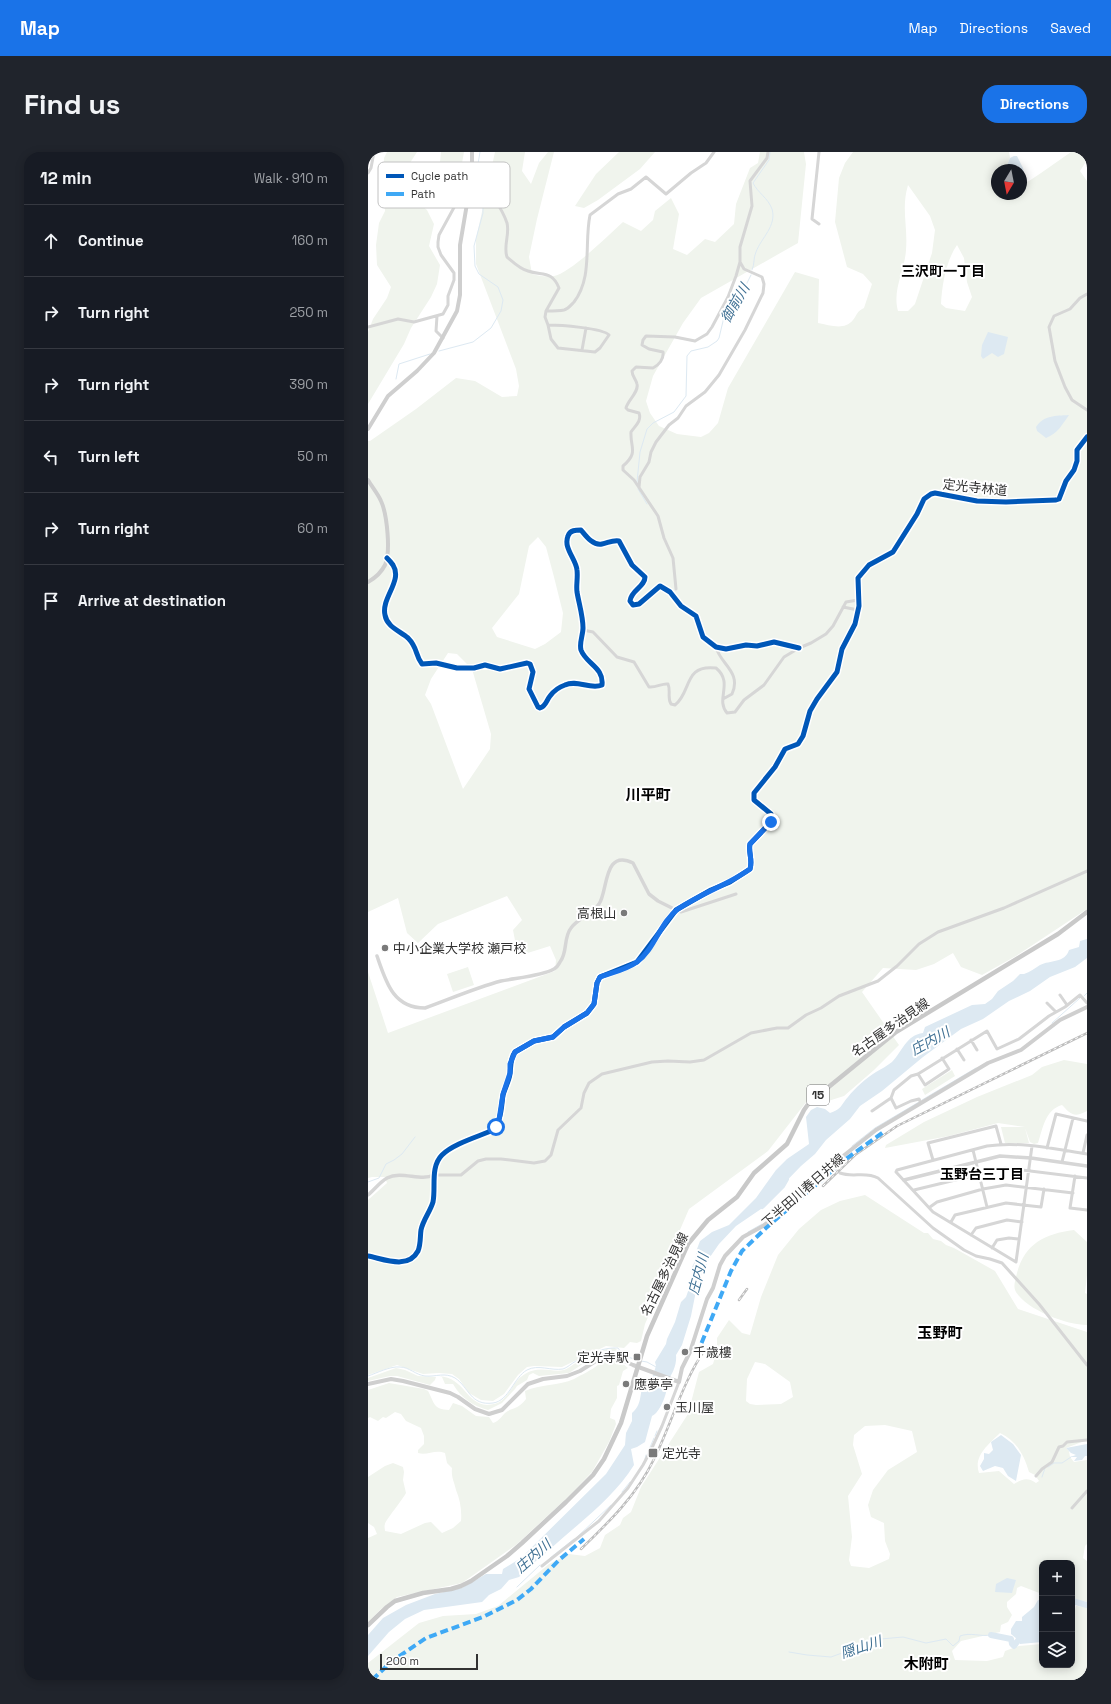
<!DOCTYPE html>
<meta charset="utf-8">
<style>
body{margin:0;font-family:"Space Grotesk","Noto Sans JP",sans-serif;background:#20242c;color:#f1f3f6}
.controls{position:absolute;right:12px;bottom:12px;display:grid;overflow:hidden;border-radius:8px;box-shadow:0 2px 10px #0003}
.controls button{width:36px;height:36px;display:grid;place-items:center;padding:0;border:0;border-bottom:1px solid #363941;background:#171b24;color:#f1f3f6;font:20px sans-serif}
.compass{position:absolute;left:623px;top:12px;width:36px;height:36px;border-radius:50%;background:#171b24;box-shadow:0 2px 10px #0003;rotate:190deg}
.scale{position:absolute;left:12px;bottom:10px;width:98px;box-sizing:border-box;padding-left:4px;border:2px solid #323232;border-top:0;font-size:11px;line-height:14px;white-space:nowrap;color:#323232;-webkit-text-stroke:3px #fff;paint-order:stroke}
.stop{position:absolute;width:12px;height:12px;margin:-9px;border:3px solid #1a73e8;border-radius:50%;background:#fff}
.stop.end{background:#1a73e8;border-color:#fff;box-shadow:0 1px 4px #0008}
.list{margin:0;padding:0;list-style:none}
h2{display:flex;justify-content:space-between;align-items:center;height:52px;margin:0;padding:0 16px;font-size:17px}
h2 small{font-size:13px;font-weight:400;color:#9ea1a6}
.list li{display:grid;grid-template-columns:26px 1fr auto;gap:12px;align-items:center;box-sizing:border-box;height:72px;padding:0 16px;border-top:1px solid #363941}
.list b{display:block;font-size:15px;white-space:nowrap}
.list em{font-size:13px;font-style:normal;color:#9ea1a6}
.icon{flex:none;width:22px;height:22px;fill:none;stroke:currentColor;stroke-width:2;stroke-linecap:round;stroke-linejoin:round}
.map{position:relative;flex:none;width:719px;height:1528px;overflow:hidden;border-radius:16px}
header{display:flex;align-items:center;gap:24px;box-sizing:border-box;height:56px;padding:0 20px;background:#1a73e8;color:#fff}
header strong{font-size:19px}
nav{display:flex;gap:22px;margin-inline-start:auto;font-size:14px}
.intro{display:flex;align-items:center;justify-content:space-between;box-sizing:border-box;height:96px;padding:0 24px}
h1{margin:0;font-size:28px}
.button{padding:10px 18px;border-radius:16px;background:#1a73e8;color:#fff;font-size:14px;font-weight:700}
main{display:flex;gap:24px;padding:0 24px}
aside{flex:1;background:#171b24;border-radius:16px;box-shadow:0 2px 10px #0003}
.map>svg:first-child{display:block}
</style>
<header>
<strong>Map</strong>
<nav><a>Map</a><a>Directions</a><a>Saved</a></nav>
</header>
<div class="intro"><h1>Find us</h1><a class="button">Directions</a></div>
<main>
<aside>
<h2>12 min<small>Walk · 910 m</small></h2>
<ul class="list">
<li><svg class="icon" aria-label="ahead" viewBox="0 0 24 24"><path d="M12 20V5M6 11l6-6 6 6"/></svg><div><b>Continue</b></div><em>160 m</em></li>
<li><svg class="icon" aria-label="right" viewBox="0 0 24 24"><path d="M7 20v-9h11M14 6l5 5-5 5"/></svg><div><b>Turn right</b></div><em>250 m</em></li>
<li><svg class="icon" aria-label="right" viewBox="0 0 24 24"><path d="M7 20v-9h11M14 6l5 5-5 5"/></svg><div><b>Turn right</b></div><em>390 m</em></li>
<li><svg class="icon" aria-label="left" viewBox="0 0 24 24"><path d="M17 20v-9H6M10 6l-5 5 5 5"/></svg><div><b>Turn left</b></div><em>50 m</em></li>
<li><svg class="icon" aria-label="right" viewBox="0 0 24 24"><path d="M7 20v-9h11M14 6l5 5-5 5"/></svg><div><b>Turn right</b></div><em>60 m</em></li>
<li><svg class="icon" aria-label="arrive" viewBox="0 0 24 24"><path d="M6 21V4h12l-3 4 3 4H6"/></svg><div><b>Arrive at destination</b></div></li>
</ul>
</aside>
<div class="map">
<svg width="719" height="1528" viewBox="0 0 719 1528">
<rect width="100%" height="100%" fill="#fff"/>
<path fill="#f0f4ed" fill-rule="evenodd" d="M19,0H49L40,14L42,44L59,58L66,72L61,94L72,113L69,132L63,145L43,176L36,192L0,252V180L5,167L19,146L23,135L9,113L8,93L11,71L17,59L15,32L16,6Z
M73,0H96L91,28L74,43L71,20Z
M127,0H157L154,19L163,32L171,11L180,0H186L169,67L161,105L164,122C171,124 178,125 186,124C201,122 242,82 255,70L273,79L285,68L287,59L303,46L311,62L305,97L319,103L337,87L347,90L366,72L368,52L382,16L390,11L392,0H436L438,12L430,91L333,146L315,171L285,224L278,249L282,261L291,274L309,282L333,285L341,281L350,271L360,236L427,120L451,127L450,171C462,173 476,179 485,168C489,163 489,159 496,156L504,132L495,122L479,115L467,70L471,26L477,11L485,0H641L642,6L637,18H629V42H653V32L661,29L673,21L703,0H719V8L712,19L719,29V757L648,804L614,823L593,815L585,801L566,812L548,818L515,816L494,840L531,893L506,918L476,944L457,950L446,940L400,999L321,1057L305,1094L288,1147L277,1172L273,1189L269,1191L262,1190L256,1196L238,1194L194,1215L166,1214L159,1215L150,1223L136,1242L125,1249L113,1248L101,1241L91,1227L84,1222L71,1221L55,1222L29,1213L0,1223V1048L19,1031L17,1025H4L0,1026V820L20,881L187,819L188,808L182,794L150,804L145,778L154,768L139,744L70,772L50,791L39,781L30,746L0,760V289H2L48,257L88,226L107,229L134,245L149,244L151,234L148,217L108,112V87ZM540,33L562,64L567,78L564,101L547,152L540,159H530C524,138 537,118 538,98C540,74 533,57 540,33ZM589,93L596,106L599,130L604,145L597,159L578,156L573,152C574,133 578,109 589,93ZM170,385L178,395L186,425L195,461L193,480L177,492L167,497L129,485L124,476L151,442L161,394ZM80,501L89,502L104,517L123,582L122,597L95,637L63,552L57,543L63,527Z
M251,0H287L272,17L230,48L216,56L207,54L228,22Z
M100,815L106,833L85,840L79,822Z
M696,908L719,912V959C717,960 715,961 712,962C704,965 699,958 694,953C677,958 675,976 670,991L666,992L662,990L657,976L661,991H637L633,975H657L630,971L581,984L517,996L518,993L556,970L609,945L664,923L674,915Z
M584,918L587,924L557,943L554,937Z
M497,1043L556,1081H560L565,1087L573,1089L578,1093L586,1096L627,1119L650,1157L719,1180V1288L698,1296L701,1299L702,1305L706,1310L719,1308V1392L717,1394L715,1406L719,1409V1450L704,1447V1411H674V1442L653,1434L649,1436L648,1442L639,1450V1455L644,1463L640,1470L633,1473L632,1480L593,1489L584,1499L587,1508L619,1509L635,1505L637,1499L651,1494L674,1492V1513H704V1469L708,1454L719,1455V1528H0V1511L51,1471L75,1464L108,1462L130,1454L181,1412L201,1402L217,1404L232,1396L237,1383L252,1373L255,1366L263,1360L273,1335L320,1262L331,1220L345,1212L349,1198V1186L361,1168L374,1181L382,1183L393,1145L410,1103L431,1077L453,1058L472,1049ZM387,1210L397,1212L422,1230L425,1245L413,1252L388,1253L382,1252L378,1249L379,1227ZM517,1273L544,1279L549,1300L520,1318L505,1338L500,1353L503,1365L516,1371L517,1389L522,1402L521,1407L501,1416L483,1414L481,1408L484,1385L480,1344L494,1322L485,1293L486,1283L497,1274ZM632,1281C649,1289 656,1303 661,1320L667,1323L671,1329L668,1331C659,1325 655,1327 646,1332L631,1319L611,1321C605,1304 621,1292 632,1281Z
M706,1078L719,1090V1123L717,1141L719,1142V1173C699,1173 659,1158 648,1140C645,1135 647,1130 648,1125C655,1093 675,1082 706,1078Z
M243,1196H247L251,1200H237L230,1202L201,1221L171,1224L165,1221L161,1223L159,1228L149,1234L147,1237L134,1251L120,1258C105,1254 93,1246 85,1232H77L74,1225L71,1224C97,1226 98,1252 119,1253C142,1253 141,1231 157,1222C171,1213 185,1221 196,1218C199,1217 203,1214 206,1212C218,1206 230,1199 243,1196Z
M241,1207L254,1211L260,1216L255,1219L251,1233L249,1234V1246L243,1257L242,1266L247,1268L248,1272L241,1290L224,1320L201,1344L149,1392L94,1431L29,1445L13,1457L0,1470V1386L9,1382L6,1375L0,1371V1325L17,1314L25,1311L35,1315L36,1320L35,1328L38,1341C35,1347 17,1369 17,1372C16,1374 17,1377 17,1379L33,1382L57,1371L63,1370L74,1381L85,1376L93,1369C94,1359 92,1347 88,1338C86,1329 83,1325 84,1316L79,1311L77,1301C67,1297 59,1304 50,1301V1298L56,1292V1284L53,1276L38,1269L33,1262L27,1260L18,1266L15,1265L10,1269L2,1265L0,1266V1238L21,1231L56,1237L60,1239C67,1252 65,1257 81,1258L85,1251L94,1254L108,1264L121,1265L125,1271C131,1269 133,1265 137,1261C144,1255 150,1258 158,1247L157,1239C172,1232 191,1234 206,1227C213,1223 224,1218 230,1213C234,1210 236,1208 241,1207Z
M28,1216L37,1218L50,1224L68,1225L67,1228L62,1233L29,1224H22L0,1229V1226Z"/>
<path fill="#dde9f2" d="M646,4H649L655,16L658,28L653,31V18H637L642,6Z
M620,180L640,185L636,202L630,205L624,201L615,207L613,204L614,193Z
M701,263C694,273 690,281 678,286L669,279L668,275C676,263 687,264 701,263Z
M719,787V806L707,815L682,825L662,839L641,849L615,867L593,877L555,905L514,939L492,954L482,967L458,988L447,1002L433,1014L404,1044L393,1057L368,1074L351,1092L342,1105L329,1134L323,1164L314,1193L308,1203C309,1212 305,1222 299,1229C301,1238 292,1261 284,1264L277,1290L269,1295L263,1297L266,1313C245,1347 208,1373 179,1400L170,1407L151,1425L141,1428L133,1437L121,1443L114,1450L56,1458L37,1467L21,1480L0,1504V1483L15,1466L38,1453L67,1442L94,1436L118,1422H134L135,1417L153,1406L238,1322L257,1293L258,1281L264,1269V1261C276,1251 270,1238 278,1226H284L288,1214L287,1210L298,1192L299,1187L307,1170L313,1150L318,1145L324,1128V1115L327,1109L329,1097L332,1089L344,1080L361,1073L388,1046L408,1018L419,1007L441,992L438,965L443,958L449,955L457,957L462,961C474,957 472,954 480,945C487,936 498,926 508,920C513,917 519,914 524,910C534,900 538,883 555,881L557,875L604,853L617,852L624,847L630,839L645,829L652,822H656C662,820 667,816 672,813C682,808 697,811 701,798L711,795L712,789Z
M633,1283L645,1292L653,1303L648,1329L640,1324L635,1316L627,1314L615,1319L612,1314L616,1307V1301L621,1302L625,1298L623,1290Z
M719,1292V1304H717L714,1308L706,1309L709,1305H702L708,1303L703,1301L698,1296Z
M639,1426L648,1428L644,1441L627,1440L628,1432Z
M670,1448L674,1449V1490L652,1492L649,1487L643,1482V1477L648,1469H654V1465L666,1455Z"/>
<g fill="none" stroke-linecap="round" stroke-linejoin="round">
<path stroke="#dde9f2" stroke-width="1" d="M109,18L112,0
M384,118C387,112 385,106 388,100C393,86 409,74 404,57C400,46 390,41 385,31L401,8L402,0
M71,199L105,190L123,176L133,159L135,148L130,135L111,122L107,114L106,94L115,61V52L107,24L108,21
M28,227L31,212L62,202
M269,330L272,300L279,277L285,271L306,260L318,244L319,204L323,199L340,195L349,189L351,186L356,165L370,149L383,123
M270,337L279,352
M716,844L719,841
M684,871L712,846
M554,948L608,916
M484,994L507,976L551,950
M446,1026L451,1021
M0,1030L11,1026L18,1012L26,1008L34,1002L47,985
M402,1066L418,1051
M380,1080L394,1072
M273,1209L279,1210L288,1215
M0,1224C9,1221 22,1214 32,1215C41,1215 48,1223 57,1224C68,1225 77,1220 87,1226C101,1235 102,1254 125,1251C141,1249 146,1225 159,1218C170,1212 183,1219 195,1217C199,1216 204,1211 208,1209C221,1202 235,1195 250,1196L256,1204L270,1208
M287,1284L289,1279
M280,1300L286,1286
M277,1307L278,1303
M680,1315L686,1311H694L703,1305
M674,1325L677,1316
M254,1340L262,1330
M209,1385L243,1353
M182,1406L206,1387
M149,1435L172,1413
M421,1500L439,1503L463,1505L513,1487L535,1485L558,1491L578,1487L585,1494L591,1489L592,1484C603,1480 612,1485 623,1483"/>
<path stroke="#dde9f2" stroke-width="6" d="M394,1054L414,1034L418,1027
M704,1449L719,1453
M623,1483L643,1487L644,1492L646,1494L654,1483"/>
<path stroke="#d6d6d6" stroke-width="3" d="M104,17L113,22C119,40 133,52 139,71C142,82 135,94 139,105C145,110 152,117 160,119C174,124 184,118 191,136L178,159L177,165L180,173L183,187L190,196L227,200L232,196L241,183C235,176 191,173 180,173
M0,21L3,16L6,0
M451,72L444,67L451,0
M719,142L712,146L702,157L686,164L681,175L687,209L697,235L704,248L719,258
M178,159C184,159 191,159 196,158C200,157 203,153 206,150C225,125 216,92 222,63L250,42L263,37L278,25L298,42L323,21L338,11L346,0
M69,164L68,179L75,186
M0,175L30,167L46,170L75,162L80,153V144L86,128V121L73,103L70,95V90L71,83L95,39L101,40
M214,198L218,176
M271,335L272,325L281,310L283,300L288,290L301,273L310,266L318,254L337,240L351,223L377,178L395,141L396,132L394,125L376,117L372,110
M19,406C21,408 23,410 25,413C35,429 13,446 17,463C19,475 32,479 40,486C50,496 47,503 54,512L68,511L89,516H106L117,513L132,517L159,511L162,512L165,520L161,537L170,555L172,556C178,554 178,549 182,544C185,540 191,535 197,533C209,527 222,538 234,533C236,515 218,512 213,498C211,491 215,483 215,476C215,464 211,452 209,440C208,433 210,426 209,418C208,407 195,396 200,384C202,378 208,378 213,378C218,384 225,394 234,392C240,391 244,388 251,389L264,413L277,425C277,435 263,438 262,449L265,453L271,452L292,434L302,440L313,454L328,464L335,485L348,495L358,497L378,493L389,494L406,490L431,496
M308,437L305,406L296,386L290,364L266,328L255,318V314C271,300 262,296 263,280C267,274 274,269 271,261L260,258L258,256C260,248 271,240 269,232C268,227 264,224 264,219L268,215L285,216C291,213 296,207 295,200L281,197L274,193L275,188L278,184L307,185L327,189L339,182L344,175L360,145L368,124L372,110V95L384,54L382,29L399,6L400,0
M475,455L490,458
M215,478L225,480L249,505L266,510L281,535C288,536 294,531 300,532C303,539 299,546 303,552L307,553C324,540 315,512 348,516C366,531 347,547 359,561L367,560L376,548L396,533L416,505L431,496L443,491L458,482L465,474L478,450L490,448
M348,495C352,512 374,520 364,542L355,547
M308,758L343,738L362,730L382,717C385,708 380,700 382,692L403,670L405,666L403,662L386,648V641L407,615L417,597L430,592L435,584L442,559L449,547L469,520L474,497L487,472L491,454L490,426L501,413L525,400L549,362L556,347L563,342L567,341L609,349L638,350L688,348L691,347L698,329L706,318L709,309V298L719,285
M308,758L313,760L368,742
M692,843L699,853
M679,851L688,860
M603,888L609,898
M589,897L596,908
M550,922L557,933L581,917L574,906
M523,946L528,956L543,949L551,947L553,951
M504,959L523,946L526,938L543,924L550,922L619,879L629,897L651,887L681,864L697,855L712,843L719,851
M664,994L648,1110L565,1060L528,1020L529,1018L619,994C652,989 686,997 719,1002
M679,996L688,962L719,969
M605,998L619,1055
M715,1001L719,983
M565,1008L560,991L628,974L633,992
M694,1010L705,966
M463,1013L468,1017
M472,1021C485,1026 497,1019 510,1026L565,1076L596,1098L608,1104L622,1107L634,1111L671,1152L719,1213
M707,1024L702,1056L719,1058
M546,1038L637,1016L719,1026
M562,1055L569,1050L615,1037L638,1033L705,1041
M583,1070L587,1063L638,1051L673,1055L676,1037
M603,1083L608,1076L639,1068L654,1070
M624,1096L629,1088L641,1086L651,1087
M0,1104L28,1111L34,1110L47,1102L51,1097L53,1076L65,1049L66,1023H93L110,1009L118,1007H133L166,1011L177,1009L183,1003L190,978L213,956L216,941L221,931L234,922L284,910L300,909L322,910L336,908L383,881L409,876H420L438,863L453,856L471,844L510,829L529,814L551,792L570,780L636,756L719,719
M668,1324L674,1317L684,1310L691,1295L695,1294L699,1290L719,1288
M704,1356L719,1339
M174,1414L231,1369L260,1336L275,1313L282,1300L294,1274L311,1230"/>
<path stroke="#d6d6d6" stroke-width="3.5" d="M536,1028L632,1004L663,1006L719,1014
M0,1043C6,1038 12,1030 19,1026C34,1018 52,1030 66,1023C68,1016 69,1008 75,1003C86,992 109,985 123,979C134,969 133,956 135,943C137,936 141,929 142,922C143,914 142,907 147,900L166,889L185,885L196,875L219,861L226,852L229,831L232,825L269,810L308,758L290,749L281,742L265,711C235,696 240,740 231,752C225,762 210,766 203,776C195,786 200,800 192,810C191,812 188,816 186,817C174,824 147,826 133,829C107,836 82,847 57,856C25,856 18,830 9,804"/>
<path stroke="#cfcfcf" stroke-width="4" d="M0,277L20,244L49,219L66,201L89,159L92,143V93L101,40L104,17V0
M0,328C4,335 10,342 13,349C19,362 23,400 17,413C13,421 7,426 0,430
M0,1232L23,1227L35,1229L82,1241L90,1245L107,1257L121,1262L134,1258L160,1232L175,1227L199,1224L212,1219L231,1207L240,1204H245L265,1213L311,1230L314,1216L322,1200L339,1147L345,1136L352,1113L357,1104L375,1085L395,1074L404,1067L417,1054L455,1020L508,978L620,911L653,898L692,868L719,855"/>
<path stroke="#c9c9c9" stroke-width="4.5" d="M0,1473L19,1455L27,1449L55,1441L83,1437L93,1434L103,1429L139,1404L154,1391L198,1350L225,1323L236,1307L253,1271L279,1184L320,1092L340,1068L369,1045L386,1021L419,992L436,958L441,951L528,880L690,782L719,760"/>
<defs>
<path id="rail" d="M455,1034L487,1003L529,974L719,881
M371,1148L379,1137
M213,1397C241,1370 269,1343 286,1307C304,1271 314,1230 338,1196"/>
</defs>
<use href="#rail" stroke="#bebebe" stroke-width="2.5"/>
<use href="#rail" stroke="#fff" stroke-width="1" stroke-dasharray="3" stroke-linecap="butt"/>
<path stroke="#3fa9f5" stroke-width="4" stroke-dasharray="8 4" stroke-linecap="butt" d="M329,1202L363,1119L374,1099L398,1076L478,1007L517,979
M4,1528L24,1509L58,1486L115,1465L149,1448L163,1437L191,1408L216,1387"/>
<defs>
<path id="cycleway" d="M19,406C21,408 23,410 25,413C35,429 13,446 17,463C19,475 32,479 40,486C50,496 47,503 54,512L68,511L89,516H106L117,513L132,517L159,511L162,512L165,520L161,537L170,555L172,556C178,554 178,549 182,544C185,540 191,535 197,533C209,527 222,538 234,533C236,515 218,512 213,498C211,491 215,483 215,476C215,464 211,452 209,440C208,433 210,426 209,418C208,407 195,396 200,384C202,378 208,378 213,378C218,384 225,394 234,392C240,391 244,388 251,389L264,413L277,425C277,435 263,438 262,449L265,453L271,452L292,434L302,440L313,454L328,464L335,485L348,495L358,497L378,493L389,494L406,490L431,496
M0,1104C16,1107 40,1118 50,1099C53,1092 52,1084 53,1078C55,1068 62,1060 65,1050C68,1035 62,1015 74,1003C85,992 109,985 123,979C134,969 133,956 135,943C137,936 141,929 142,922C143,914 142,907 147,900L166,889L185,885L196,875L219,861L226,852L229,831L232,825L269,810L308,758L343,738L362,730L382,717C385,708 380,700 382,692L403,670L405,666L403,662L386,648V641L407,615L417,597L430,592L435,584L442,559L449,547L469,520L474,497L487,472L491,454L490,426L501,413L525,400L549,362L556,347L563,342L567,341L609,349L638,350L688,348L691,347L698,329L706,318L709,309V298L719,285"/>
</defs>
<use href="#cycleway" stroke="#fff" stroke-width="8"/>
<use href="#cycleway" stroke="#0057b8" stroke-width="5"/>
</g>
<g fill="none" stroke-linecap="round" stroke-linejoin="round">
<path stroke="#1a73e8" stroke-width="5" d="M128,975L131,968L135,942L142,921V912L147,900L166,889L185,885L196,875L219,861L226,852L229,831L232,825C243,821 258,818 269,810C287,797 292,770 310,757C333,741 360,733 382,717C385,708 380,700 382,692L403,670"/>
</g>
<g fill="#7a7a7a" stroke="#fff" stroke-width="1.5">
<circle cx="256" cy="761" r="4"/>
<circle cx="17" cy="796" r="4"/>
<circle cx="317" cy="1200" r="4"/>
<rect x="265" y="1201" width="8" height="8" rx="2"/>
<circle cx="258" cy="1232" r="4"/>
<circle cx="299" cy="1255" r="4"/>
<rect x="280" y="1296" width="10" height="10" rx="2"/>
</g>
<g text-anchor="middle" stroke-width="4" stroke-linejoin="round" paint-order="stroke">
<rect fill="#fff" stroke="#707070" stroke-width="1" x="439" y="933" width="22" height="20" rx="3"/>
<g font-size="12" font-weight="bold" fill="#323232">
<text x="450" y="947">15</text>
</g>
<g font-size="13" fill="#323232" stroke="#fff">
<text transform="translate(607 335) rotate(6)" y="5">定光寺林道</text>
<text transform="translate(522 875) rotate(-35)" y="5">名古屋多治見線</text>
<text transform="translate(435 1038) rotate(-41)" y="5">下半田川春日井線</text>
<text transform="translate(296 1122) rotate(-64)" y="5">名古屋多治見線</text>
</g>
<g font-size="13" fill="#323232" stroke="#fff" text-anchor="start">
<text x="248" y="766" text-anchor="end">高根山</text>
<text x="25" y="801">中小企業大学校 瀬戸校</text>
<text x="325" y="1205">千歳樓</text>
<text x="261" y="1210" text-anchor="end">定光寺駅</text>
<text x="266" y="1237">應夢亭</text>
<text x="307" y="1260">玉川屋</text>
<text x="294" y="1306">定光寺</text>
</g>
<g font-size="14" font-weight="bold" fill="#000" stroke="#fff">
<text x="575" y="124">三沢町一丁目</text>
<text x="614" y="1027">玉野台三丁目</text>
</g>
<g font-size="14" font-style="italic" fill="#407194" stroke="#fff">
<text transform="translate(367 151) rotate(-60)" y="5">御前川</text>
<text transform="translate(562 889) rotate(-29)" y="5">庄内川</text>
<text transform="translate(330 1122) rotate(-75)" y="5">庄内川</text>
<text transform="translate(165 1404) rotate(-41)" y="5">庄内川</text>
<text transform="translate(493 1495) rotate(-18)" y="5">隠山川</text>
</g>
<g font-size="15" font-weight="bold" fill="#000" stroke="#fff">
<text x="280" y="648">川平町</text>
<text x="572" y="1186">玉野町</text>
<text x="558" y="1517">木附町</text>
</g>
</g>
<rect x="10" y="10" width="132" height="46" rx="6" fill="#fff" stroke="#c2c2c2" stroke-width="1"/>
<rect x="18" y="22" width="18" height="4" fill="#0057b8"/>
<rect x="18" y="40" width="18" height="4" fill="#3fa9f5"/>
<g font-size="11" fill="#323232">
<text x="43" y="28">Cycle path</text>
<text x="43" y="46">Path</text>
</g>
</svg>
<div class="controls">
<button>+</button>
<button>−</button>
<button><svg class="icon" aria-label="layers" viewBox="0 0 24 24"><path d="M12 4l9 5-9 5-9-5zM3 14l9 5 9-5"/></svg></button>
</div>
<svg class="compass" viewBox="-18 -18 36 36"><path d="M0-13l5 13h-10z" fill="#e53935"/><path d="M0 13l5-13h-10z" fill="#9ea1a6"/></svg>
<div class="scale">200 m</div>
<div class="stop" style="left:128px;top:975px"></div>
<div class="stop end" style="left:403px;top:670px"></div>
</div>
</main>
